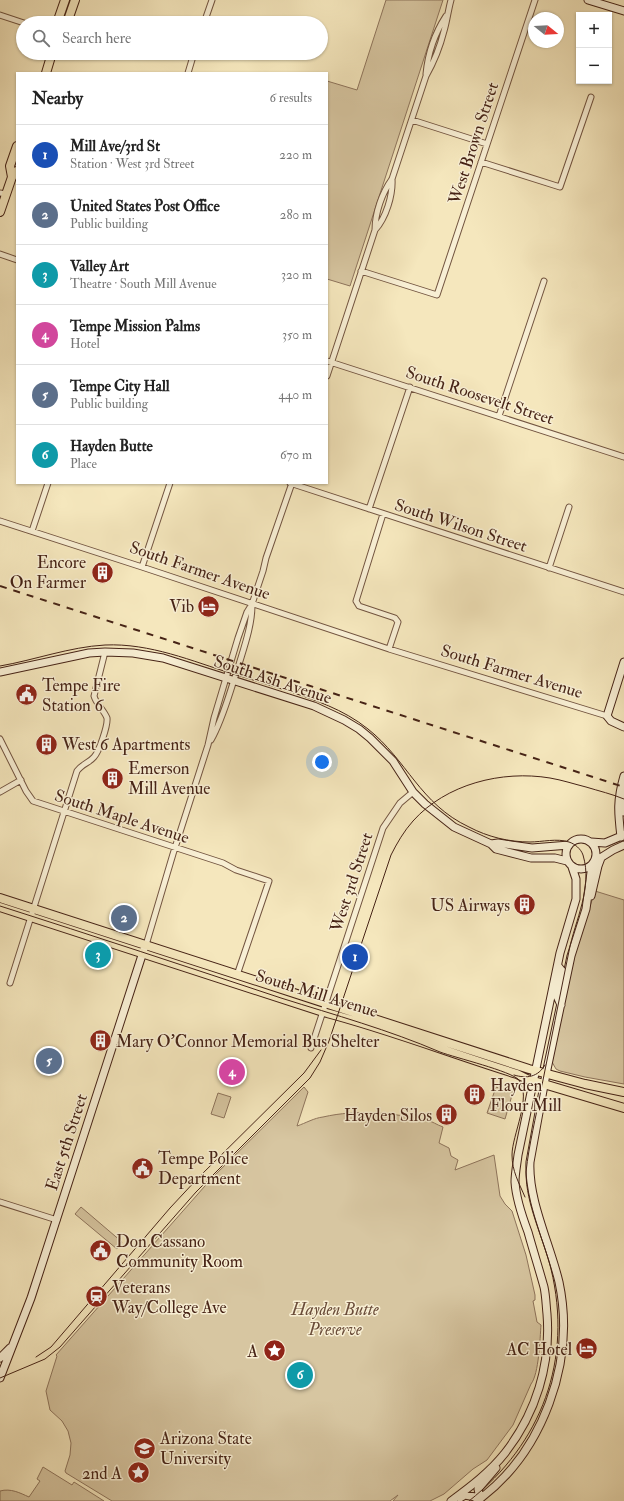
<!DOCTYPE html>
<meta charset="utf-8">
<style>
body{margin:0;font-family:"IM FELL Double Pica",serif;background:#f6f6f6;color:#222}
.controls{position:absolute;right:12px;top:12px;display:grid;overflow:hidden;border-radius:0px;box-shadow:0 1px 3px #0004}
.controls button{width:36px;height:36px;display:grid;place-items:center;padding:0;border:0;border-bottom:1px solid #e0e0e0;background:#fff;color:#222;font:20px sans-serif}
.compass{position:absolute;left:528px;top:12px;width:36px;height:36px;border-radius:50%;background:#fff;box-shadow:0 1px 3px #0004;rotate:108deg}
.you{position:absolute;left:322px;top:762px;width:14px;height:14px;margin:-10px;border:3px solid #fff;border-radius:50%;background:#1a73e8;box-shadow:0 0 0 6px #1a73e833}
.badge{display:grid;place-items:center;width:26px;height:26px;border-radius:50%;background:#b45309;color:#fff;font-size:13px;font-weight:700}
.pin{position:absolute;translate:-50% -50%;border:2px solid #fff;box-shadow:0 1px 4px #0006}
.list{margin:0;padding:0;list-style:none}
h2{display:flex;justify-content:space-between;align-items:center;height:52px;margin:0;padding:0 16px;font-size:17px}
h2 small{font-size:13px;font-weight:400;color:#767676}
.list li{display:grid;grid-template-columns:26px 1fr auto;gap:12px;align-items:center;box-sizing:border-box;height:60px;padding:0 16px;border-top:1px solid #e0e0e0}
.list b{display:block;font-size:15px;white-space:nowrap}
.list p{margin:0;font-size:13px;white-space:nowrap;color:#767676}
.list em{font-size:13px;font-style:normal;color:#767676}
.icon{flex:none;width:22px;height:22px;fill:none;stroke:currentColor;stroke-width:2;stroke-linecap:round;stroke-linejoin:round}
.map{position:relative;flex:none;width:624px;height:1501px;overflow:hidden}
.search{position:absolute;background:#fff;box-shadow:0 1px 3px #0004;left:16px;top:16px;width:312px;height:44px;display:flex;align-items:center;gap:10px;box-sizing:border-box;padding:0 14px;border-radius:22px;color:#767676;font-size:15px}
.panel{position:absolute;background:#fff;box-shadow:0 1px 3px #0004;left:16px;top:72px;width:312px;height:412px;border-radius:0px}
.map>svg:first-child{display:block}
</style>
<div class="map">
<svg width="624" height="1501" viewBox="0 0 624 1501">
<rect width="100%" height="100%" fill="#f5e7bd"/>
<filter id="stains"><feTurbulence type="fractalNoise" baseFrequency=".005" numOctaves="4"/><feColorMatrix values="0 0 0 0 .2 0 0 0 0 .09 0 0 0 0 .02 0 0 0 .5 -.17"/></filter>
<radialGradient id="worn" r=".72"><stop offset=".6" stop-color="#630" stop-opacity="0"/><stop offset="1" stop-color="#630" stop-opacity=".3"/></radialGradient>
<path fill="#d7c6a1" stroke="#8e745c" d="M386,0H443L350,286L327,279V81L357,90Z
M595,891L624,900V1084L585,1077L560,1071L556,1069L552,1062L565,993L573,959Z
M304,1087L308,1092L297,1126C306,1123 314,1118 323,1117C358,1109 392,1113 426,1120C432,1121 437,1125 443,1127L439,1143L449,1148L451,1156L458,1160L455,1170L494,1155L500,1196L505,1204L512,1211L526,1255L535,1295V1300L533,1301L537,1322L541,1325C540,1338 539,1374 531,1384L513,1425L487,1460L473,1469L444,1494L430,1501H393L398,1495L390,1501H112L66,1473L65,1471L70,1455L71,1443L68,1431L62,1421L50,1410L46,1391L57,1356L56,1355L212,1178Z
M496,1087L513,1092L505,1119L487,1113Z
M218,1093L231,1097L224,1118L211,1114Z
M81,1207L122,1242L117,1249L75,1214Z
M43,1467L72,1485L74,1482L104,1501H0V1491C11,1488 20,1493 29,1497L40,1481L37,1479Z"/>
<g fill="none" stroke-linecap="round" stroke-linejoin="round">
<defs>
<path id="street" d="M0,15L24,23
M204,23L212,0
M188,73L194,53
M426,74C428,53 435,33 446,16
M412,120L487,144
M481,162L560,187L591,97
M0,193L6,194
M375,230C386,218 393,195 392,179
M0,254L17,260
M361,271L437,295L535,0
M327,361L624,457
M327,376L375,230C375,213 382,193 392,179L426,76C434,62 440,47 444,31C447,21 448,11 451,0
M499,416L544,281
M290,483L624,592
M369,509L410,387
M383,514L356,601L359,606L395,618L398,622L389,649
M0,521L142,567L389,649L607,716
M32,531L48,483
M142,567L170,483
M549,568L569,507
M0,739L26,791L33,801L223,863L236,870L269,881L237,975
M211,740C223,719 229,694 237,671C243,650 252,627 252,605
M0,792L21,780
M146,945L173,854L208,745L214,718L238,638L247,612L252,604L263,571L266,558L292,483
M10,983L77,771C82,764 89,763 94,757C99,752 108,725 107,718C104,710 96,704 94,696L105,652
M311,1048L383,828L400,803L413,792
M0,1202L57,1220"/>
<path id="secondary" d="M588,0L624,11
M624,662L607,716L611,721L624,727
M0,672L89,653L105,652L133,653L163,658L314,706L344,720L359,729L370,738L393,761L413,792L425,804L454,827L491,844L496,849L531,858H555L567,861
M624,791V812
M621,837C618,812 617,800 624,776
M566 854a15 15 0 1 1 30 0a15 15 0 1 1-30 0Z
M591,842L605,843L624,835
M491,844L498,843L532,848L569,845
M597,860L613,850L624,845
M591,896L598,866L601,858
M558,966L562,971L557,996L561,1005
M0,1358L10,1348
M0,1378L31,1298L144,949
M460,1498L465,1495L480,1498
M480,1498L478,1489L496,1468
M451,1501C470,1487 490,1472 505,1453C536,1413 551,1365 547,1314C546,1305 546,1296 544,1287C539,1269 533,1250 528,1232C522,1216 516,1199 515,1182C515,1173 517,1164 518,1155L560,953L576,899V879L572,867
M477,1501C543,1453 576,1362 559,1282C550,1244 528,1200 530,1162L546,1074L571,956L586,909L592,865"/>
<path id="primary" d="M57,23L65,0
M67,23L75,0
M46,73L52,53
M12,177L10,166L17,146
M0,212L12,177L17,171
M0,898L529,1069L585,1084L624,1092
M0,907L323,1012C389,1029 452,1054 517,1074L527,1079L624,1108"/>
</defs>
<use href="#street" stroke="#725440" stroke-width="7"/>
<use href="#secondary" stroke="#462316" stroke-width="9"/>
<use href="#primary" stroke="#462316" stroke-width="10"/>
<use href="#street" stroke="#f8efd4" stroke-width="5"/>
<use href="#secondary" stroke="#f8efd4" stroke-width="7"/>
<use href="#primary" stroke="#f5e7bd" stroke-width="8"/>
<path stroke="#462316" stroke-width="1" d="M0,666C35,660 69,647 105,645C150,643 192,661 233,674C251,679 268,685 285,690C315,700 343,709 368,729C407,760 420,804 469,827C488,837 509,842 530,842C542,842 557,838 569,842C575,844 581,849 583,855C593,888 575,920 569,951C560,997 550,1044 541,1090C536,1117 529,1144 526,1172C526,1205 543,1237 551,1269C573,1360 542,1443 469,1501
M0,906C94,936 188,967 281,998C335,1015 389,1030 440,1052C456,1058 511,1071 519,1080C532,1097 512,1135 512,1155C512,1171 519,1183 525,1197
M514,1075C527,1079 538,1077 545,1065
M36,1357L51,1347L170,1208L198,1178L304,1073L321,1050
M0,1378L45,1359L60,1347L196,1192L310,1078L320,1062L329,1041L391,855C397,843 404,831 413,821C446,784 502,770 550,778C562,780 574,784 586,787C599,791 612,794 624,799"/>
<path stroke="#462316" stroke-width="2" stroke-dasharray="7 7" stroke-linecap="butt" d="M0,586L624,787"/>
</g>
<defs>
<symbol id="building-disc" viewBox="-11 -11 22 22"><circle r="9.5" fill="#8f2418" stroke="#f8efd4"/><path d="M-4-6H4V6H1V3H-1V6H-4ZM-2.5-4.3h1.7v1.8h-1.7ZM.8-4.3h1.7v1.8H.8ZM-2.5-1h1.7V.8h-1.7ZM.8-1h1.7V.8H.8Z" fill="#fff"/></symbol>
<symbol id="hotel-disc" viewBox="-11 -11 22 22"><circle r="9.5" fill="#8f2418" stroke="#f8efd4"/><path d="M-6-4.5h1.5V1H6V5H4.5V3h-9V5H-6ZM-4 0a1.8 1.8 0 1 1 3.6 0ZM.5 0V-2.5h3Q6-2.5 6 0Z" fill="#fff"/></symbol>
<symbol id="civic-disc" viewBox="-11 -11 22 22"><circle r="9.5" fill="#8f2418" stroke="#f8efd4"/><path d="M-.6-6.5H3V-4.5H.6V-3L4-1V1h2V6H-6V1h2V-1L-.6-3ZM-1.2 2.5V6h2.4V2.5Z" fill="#fff"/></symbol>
<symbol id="station-disc" viewBox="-11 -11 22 22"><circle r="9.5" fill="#8f2418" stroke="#f8efd4"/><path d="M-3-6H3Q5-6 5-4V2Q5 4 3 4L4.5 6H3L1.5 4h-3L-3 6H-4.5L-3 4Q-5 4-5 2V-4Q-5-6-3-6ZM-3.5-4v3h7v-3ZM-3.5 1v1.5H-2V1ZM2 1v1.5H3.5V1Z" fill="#fff"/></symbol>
<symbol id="sight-disc" viewBox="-11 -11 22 22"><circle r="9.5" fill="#8f2418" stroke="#f8efd4"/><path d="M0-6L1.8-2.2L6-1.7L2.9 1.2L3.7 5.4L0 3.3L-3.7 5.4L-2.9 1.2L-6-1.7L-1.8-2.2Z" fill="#fff"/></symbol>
<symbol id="university-disc" viewBox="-11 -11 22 22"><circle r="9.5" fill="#8f2418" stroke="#f8efd4"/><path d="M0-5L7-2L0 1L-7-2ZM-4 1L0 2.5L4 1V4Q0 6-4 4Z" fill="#fff"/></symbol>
</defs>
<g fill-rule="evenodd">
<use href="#building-disc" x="90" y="560" width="25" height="25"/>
<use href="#hotel-disc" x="196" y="594" width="25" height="25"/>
<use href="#civic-disc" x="14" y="682" width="25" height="25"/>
<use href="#building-disc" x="34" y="732" width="25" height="25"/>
<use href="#building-disc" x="100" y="766" width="25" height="25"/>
<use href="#building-disc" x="512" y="892" width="25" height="25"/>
<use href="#building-disc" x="88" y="1028" width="25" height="25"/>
<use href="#building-disc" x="462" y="1082" width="25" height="25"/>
<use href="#building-disc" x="434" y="1102" width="25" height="25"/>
<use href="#civic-disc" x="130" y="1156" width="25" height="25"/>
<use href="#civic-disc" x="88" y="1238" width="25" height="25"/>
<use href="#station-disc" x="84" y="1284" width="25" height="25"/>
<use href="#hotel-disc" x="574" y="1336" width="25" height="25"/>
<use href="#sight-disc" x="262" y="1338" width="25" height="25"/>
<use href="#university-disc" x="132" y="1436" width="25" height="25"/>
<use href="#sight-disc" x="126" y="1460" width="25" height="25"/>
</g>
<g text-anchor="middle" stroke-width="3" stroke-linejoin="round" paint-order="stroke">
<g font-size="17" fill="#462316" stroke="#f8efd4">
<text transform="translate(473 143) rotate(-72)" y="6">West Brown Street</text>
<text transform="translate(480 395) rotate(18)" y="6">South Roosevelt Street</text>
<text transform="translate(461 525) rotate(18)" y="6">South Wilson Street</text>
<text transform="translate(200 570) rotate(19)" y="6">South Farmer Avenue</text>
<text transform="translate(512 671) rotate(17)" y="6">South Farmer Avenue</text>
<text transform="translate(273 679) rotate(18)" y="6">South Ash Avenue</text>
<text transform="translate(122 816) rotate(18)" y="6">South Maple Avenue</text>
<text transform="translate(351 882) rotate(-72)" y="6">West 3rd Street</text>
<text transform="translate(317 993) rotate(17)" y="6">South Mill Avenue</text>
<text transform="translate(66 1142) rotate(-72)" y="6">East 5th Street</text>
</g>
<g font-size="17" fill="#462316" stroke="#f8efd4" text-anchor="start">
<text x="86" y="568" text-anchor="end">Encore<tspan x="86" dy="20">On Farmer</tspan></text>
<text x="194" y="612" text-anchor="end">Vib</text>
<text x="42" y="691">Tempe Fire<tspan x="42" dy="20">Station 6</tspan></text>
<text x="62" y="750">West 6 Apartments</text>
<text x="128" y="774">Emerson<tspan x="128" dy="20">Mill Avenue</tspan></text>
<text x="510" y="911" text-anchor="end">US Airways</text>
<text x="116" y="1047">Mary O'Connor Memorial Bus Shelter</text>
<text x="490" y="1091">Hayden<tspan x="490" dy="20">Flour Mill</tspan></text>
<text x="432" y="1121" text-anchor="end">Hayden Silos</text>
<text x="158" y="1164">Tempe Police<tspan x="158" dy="20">Department</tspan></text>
<text x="116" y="1247">Don Cassano<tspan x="116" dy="20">Community Room</tspan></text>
<text x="112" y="1293">Veterans<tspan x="112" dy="20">Way/College Ave</tspan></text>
<text x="572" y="1355" text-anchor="end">AC Hotel</text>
<text x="258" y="1357" text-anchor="end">A</text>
<text x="160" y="1444">Arizona State<tspan x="160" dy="20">University</tspan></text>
<text x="122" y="1479" text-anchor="end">2nd A</text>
</g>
<g font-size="17" font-style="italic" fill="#6a4c39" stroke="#f8efd4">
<text x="335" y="1315">Hayden Butte<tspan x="335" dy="20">Preserve</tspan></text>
</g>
</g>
<rect width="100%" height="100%" filter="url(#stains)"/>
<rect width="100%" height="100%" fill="url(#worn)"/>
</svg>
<div class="controls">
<button>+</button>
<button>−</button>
</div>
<svg class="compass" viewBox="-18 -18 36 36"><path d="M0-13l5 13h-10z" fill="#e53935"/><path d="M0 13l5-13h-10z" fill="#767676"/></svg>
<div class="you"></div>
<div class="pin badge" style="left:355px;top:957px;background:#1a4fb4">1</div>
<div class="pin badge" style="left:124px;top:918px;background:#5c6f8a">2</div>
<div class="pin badge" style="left:98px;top:955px;background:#0f9aa8">3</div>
<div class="pin badge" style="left:232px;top:1072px;background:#d1479c">4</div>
<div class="pin badge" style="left:49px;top:1061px;background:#5c6f8a">5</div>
<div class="pin badge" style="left:300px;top:1375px;background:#0f9aa8">6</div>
<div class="search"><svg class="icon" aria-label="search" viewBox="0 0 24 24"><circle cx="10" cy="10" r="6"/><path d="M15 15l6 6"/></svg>Search here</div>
<section class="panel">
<h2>Nearby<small>6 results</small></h2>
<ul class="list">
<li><span class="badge" style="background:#1a4fb4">1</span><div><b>Mill Ave/3rd St</b><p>Station · West 3rd Street</p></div><em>220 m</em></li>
<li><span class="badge" style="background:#5c6f8a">2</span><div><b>United States Post Office</b><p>Public building</p></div><em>280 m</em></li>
<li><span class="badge" style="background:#0f9aa8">3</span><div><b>Valley Art</b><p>Theatre · South Mill Avenue</p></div><em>320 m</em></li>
<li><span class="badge" style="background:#d1479c">4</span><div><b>Tempe Mission Palms</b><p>Hotel</p></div><em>350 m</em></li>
<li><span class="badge" style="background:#5c6f8a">5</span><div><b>Tempe City Hall</b><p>Public building</p></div><em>440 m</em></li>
<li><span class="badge" style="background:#0f9aa8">6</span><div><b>Hayden Butte</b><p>Place</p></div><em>670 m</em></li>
</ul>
</section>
</div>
